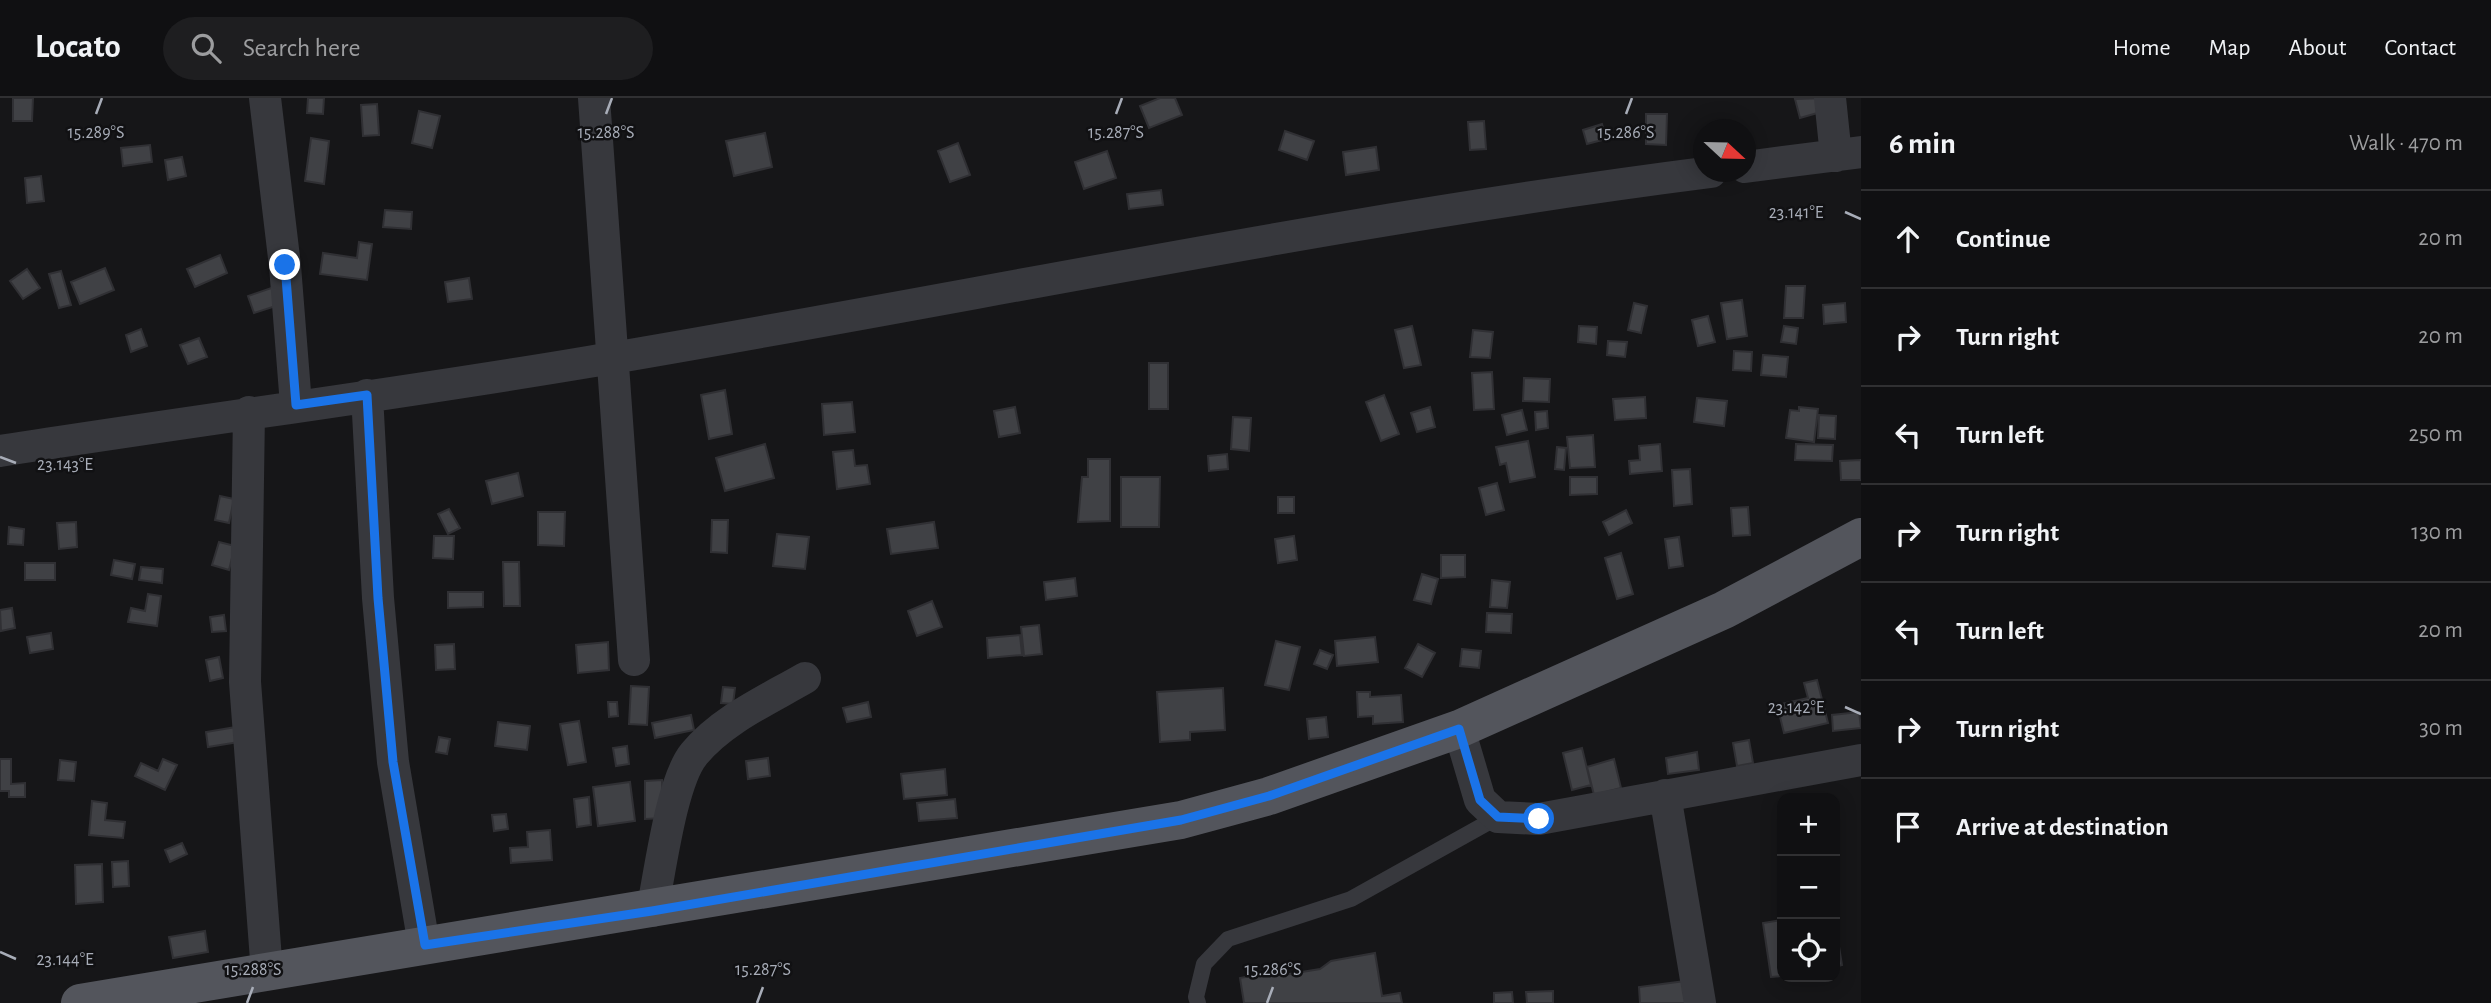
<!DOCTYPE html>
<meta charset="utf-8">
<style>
body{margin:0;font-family:"Alegreya Sans",sans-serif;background:#1e1e20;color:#f1f3f6}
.controls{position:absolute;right:21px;bottom:21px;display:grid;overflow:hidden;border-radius:14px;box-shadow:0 4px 18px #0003}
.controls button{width:63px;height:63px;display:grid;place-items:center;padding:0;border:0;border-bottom:2px solid #303032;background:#101012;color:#f1f3f6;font:35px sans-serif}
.compass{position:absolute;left:1693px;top:21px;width:63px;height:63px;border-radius:50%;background:#101012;box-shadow:0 4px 18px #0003;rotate:112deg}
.stop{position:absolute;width:21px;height:21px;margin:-16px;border:5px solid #1a73e8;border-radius:50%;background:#fff}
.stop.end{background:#1a73e8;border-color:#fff;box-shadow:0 2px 7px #0008}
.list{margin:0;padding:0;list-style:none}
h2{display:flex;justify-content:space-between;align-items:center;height:91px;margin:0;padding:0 28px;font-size:30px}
h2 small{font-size:23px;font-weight:400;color:#9c9d9f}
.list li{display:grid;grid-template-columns:46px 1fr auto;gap:21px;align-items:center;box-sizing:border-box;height:98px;padding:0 28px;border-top:2px solid #303032}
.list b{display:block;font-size:26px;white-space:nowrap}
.list em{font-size:23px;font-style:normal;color:#9c9d9f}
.icon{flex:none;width:38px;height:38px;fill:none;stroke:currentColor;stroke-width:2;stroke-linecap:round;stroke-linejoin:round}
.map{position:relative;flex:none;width:1861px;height:905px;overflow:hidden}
header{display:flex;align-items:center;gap:42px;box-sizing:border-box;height:98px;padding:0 35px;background:#101012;border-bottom:2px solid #303032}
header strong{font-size:33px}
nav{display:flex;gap:38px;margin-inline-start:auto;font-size:24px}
.search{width:490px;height:63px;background:#1e1e20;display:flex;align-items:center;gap:18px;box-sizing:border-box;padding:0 24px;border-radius:38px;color:#9c9d9f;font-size:26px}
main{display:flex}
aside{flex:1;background:#101012}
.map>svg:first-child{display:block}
</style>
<header>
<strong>Locato</strong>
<div class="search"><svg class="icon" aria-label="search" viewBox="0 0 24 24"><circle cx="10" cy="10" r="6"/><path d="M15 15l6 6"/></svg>Search here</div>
<nav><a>Home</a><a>Map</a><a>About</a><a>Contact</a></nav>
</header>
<main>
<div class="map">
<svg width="1861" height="905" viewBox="0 0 1861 905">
<rect width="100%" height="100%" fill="#161618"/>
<path fill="#404145" stroke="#303034" stroke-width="2" d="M13,0H33L32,23H13Z
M308,0H324L323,16L307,15Z
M1160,0H1175L1182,17L1149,30L1140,8Z
M1825,0L1828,12L1800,20L1795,1Z
M377,6L379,37L363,38L361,7Z
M419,13L440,18L432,50L412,45Z
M1646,16H1667L1666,47L1646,46Z
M1484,23L1486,51L1470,52L1468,24Z
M1602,26L1606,41L1587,46L1583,32Z
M1285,33L1314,43L1307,62L1279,52Z
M765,35L772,69L734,78L726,43Z
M311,40L329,43L324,86L305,83Z
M958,45L970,77L950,84L938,53Z
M150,47L152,64L123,68L121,50Z
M1376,49L1379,72L1346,77L1343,54Z
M1107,53L1116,80L1084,91L1075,64Z
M182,59L186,78L168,82L165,62Z
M41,78L44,103L27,105L25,80Z
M1161,92L1163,107L1129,111L1127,96Z
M385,112L412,114L411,131L383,129Z
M359,144L372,146L367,182L320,176L323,155L357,160Z
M220,157L227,175L195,189L187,171Z
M105,170L114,192L80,206L71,184Z
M27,171L40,190L23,201L10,183Z
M61,173L71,207L59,210L49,176Z
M469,180L472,201L448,204L445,184Z
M280,187L285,205L254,215L248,198Z
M1786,188H1805L1803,220H1784Z
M1742,202L1747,238L1727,241L1721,205Z
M1634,205L1647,208L1641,235L1628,232Z
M1845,205L1846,224L1824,226L1823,207Z
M1708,218L1715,244L1698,248L1692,222Z
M1412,228L1421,267L1404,270L1395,232Z
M1579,228L1597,229L1596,246L1578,244Z
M1784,228L1798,230L1796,246L1781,244Z
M141,231L147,248L131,254L126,237Z
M1473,232L1493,234L1490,260L1470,259Z
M199,240L207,259L188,266L180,247Z
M1608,243L1627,244L1625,259L1607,257Z
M1734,253L1752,254L1751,273L1733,272Z
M1763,257L1788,259L1786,279L1761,277Z
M1149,265H1168V311H1149Z
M1492,274L1494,311L1474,312L1472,275Z
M1524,280L1550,281L1549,304L1523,303Z
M725,292L732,336L709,341L701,297Z
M1384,297L1399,336L1381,343L1366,304Z
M1645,299L1646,320L1615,322L1613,301Z
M1697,300L1727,303L1724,328L1694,324Z
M852,304L855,334L824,337L822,306Z
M1015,309L1020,335L999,339L994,313Z
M1430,309L1435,329L1417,334L1411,315Z
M1799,309L1818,311L1814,344L1786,340L1790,312L1799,313Z
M1522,312L1527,332L1507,337L1502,317Z
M1547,313L1548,330L1536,332L1535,314Z
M1819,317L1836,318L1835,341L1818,340Z
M1233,319L1251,320L1249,353L1231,351Z
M1593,337L1595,369L1570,370L1567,339Z
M1528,343L1535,379L1510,384L1506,365L1500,367L1496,349Z
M765,346L774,380L725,393L716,360Z
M1660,346L1662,373L1630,376L1629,363L1640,362L1639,348Z
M1796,346L1833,347L1832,363L1795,362Z
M1557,349L1566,350L1564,372L1555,371Z
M853,352L855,368L867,367L870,386L837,391L833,354Z
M1227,356L1228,371L1209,373L1208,358Z
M1088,361H1110V423L1078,424L1082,379H1088Z
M1861,362V382H1841L1840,363Z
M1690,371L1692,406L1674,408L1672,372Z
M518,375L523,398L492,406L486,383Z
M1121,379H1160L1159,429H1121Z
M1570,379H1597V396L1570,397Z
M1497,385L1504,412L1486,417L1479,390Z
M220,398L234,401L229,425L215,422Z
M1278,399H1294V415H1278Z
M1748,409L1750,437L1733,438L1731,410Z
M449,411L460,430L448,436L438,416Z
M1626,412L1632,425L1609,437L1603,424Z
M538,414H565L564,448L538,447Z
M712,422H728L727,455L711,454Z
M76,424L77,449L59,451L57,425Z
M934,424L938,450L891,456L887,431Z
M9,429L24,431L23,447L8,446Z
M777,436L809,439L805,471L773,468Z
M434,438H454L453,461L433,460Z
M1294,438L1297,462L1278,465L1275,441Z
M1679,439L1683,468L1669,470L1665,441Z
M219,444L235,448L229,472L212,467Z
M1621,455L1633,496L1617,501L1605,460Z
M1441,457H1465V479L1441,480Z
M114,462L135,466L132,481L111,477Z
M503,464H519L520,508H504Z
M25,465H55V482H25Z
M141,469L163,471L162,485L139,482Z
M1422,476L1438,481L1431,506L1414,502Z
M1075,480L1077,498L1046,502L1044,484Z
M1492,482L1510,484L1507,510L1490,509Z
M448,494H483V509L448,510Z
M148,496L161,498L157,528L128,524L131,510L145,513Z
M932,503L942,529L917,538L908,513Z
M12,510L15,530L1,533L0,512Z
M1487,515L1512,516L1511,535L1486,534Z
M224,517L226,533L212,534L210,519Z
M1039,527L1042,556L1024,558L1021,529Z
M51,535L53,551L30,555L27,539Z
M1020,537L1022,557L988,560L987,540Z
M1375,539L1378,564L1337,568L1335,543Z
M1276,543L1300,549L1289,592L1265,587Z
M608,544L609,572L578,575L576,547Z
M454,546L455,571L436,572L435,547Z
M1418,546L1435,555L1422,579L1405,570Z
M1462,551L1481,553L1479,570L1460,568Z
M1320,552L1333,557L1327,571L1314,566Z
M219,559L223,580L210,583L206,562Z
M1817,582L1828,625L1784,635L1777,607L1808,600L1804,585Z
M631,588L649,589L647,627L629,626Z
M723,589L735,590L733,606L721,605Z
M1223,590L1225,632L1190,634V642L1160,644L1157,594Z
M1357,594H1370V599L1401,597L1403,624L1373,626V618L1358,619Z
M608,604H617L618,618L609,619Z
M868,604L871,619L847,624L843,610Z
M1859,614L1861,630L1833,633L1832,617Z
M691,617L694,632L655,640L652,625Z
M1326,619L1328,639L1309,641L1307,621Z
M579,623L586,664L568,667L560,626Z
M498,624L530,628L527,652L495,648Z
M236,629L239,644L208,649L206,634Z
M439,639L450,641L447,656L436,654Z
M1749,642L1753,665L1737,668L1733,645Z
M627,648L629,666L616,668L613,650Z
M1582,650L1591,687L1572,692L1563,655Z
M1697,654L1699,672L1668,676L1666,660Z
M768,660L770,678L748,681L746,663Z
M0,661H11V686L25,685V699H9V693H0Z
M163,661L177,667L165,692L135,678L141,665L158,673Z
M1614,661L1621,690L1594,697L1587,669Z
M60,662L76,664L74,683L58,682Z
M945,671L947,697L904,701L901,676Z
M662,682L663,720L645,721V683Z
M630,684L635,723L598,728L593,689Z
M589,699L591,727L577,729L574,701Z
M955,701L957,720L919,723L917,705Z
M92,703L107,705L105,722L125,724L123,740L89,737Z
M506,716L508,731L494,733L492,717Z
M550,732L552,762L511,765L510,750L528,749L527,734Z
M182,745L187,756L170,764L165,752Z
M128,763L129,788L113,789L112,764Z
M102,766L103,804L76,806L75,767Z
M1782,822V878L1771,879L1763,825Z
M1835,824L1842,867L1835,869Z
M205,833L208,854L173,860L169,839Z
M1375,855L1382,898L1400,895L1402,905H1244L1240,880L1282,872L1283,877L1320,871L1331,863Z
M1693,882L1695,905H1640L1639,889Z
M1553,893V905H1527L1526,894Z
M1512,894L1513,905H1494V895Z"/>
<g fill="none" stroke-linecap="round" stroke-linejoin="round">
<path stroke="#37383d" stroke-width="16" d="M1198,905L1196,899L1204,866L1228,841L1351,801L1498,719"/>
<path stroke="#37383d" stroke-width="32" d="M265,0L285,168L296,307
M594,0L634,562
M1830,0L1836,58
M1745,69L1861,54
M367,297L378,500L393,664L424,847
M249,314L245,584L267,875
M0,353C204,321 408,295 612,260C978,198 1342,121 1711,74
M1459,631L1480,702L1498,719L1539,721L1861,662
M1665,697L1700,905
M652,813C660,775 671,684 694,656C722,622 767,602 805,580"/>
<path stroke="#53555c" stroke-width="38" d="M80,905L1181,722L1269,698L1459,631L1724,512L1861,439"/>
</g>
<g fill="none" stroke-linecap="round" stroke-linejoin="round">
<path stroke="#1a73e8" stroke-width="9" d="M285,167L296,307L367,297L378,500L393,664L425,847L652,813L1181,722L1269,698L1459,631L1480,702L1498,719L1539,721"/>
</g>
<path fill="none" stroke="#a8adb8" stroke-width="2.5" d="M96,16L102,0M606,16L612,0M1116,16L1122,0M1626,16L1632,0M1845,114L1861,121M0,359L16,365M1845,609L1861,616M0,854L16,861M247,905L253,889M757,905L763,889M1267,905L1273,889"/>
<g font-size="18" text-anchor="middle" fill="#a8adb8" stroke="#111113" stroke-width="5" stroke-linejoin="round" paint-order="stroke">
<text x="606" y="40">15.288°S</text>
<text x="1116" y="40">15.287°S</text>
<text x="1626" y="40">15.286°S</text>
<text x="96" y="40">15.289°S</text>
<text x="1796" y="120">23.141°E</text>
<text x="65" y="372">23.143°E</text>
<text x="1796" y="615">23.142°E</text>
<text x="65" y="867">23.144°E</text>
<text x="253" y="877">15.288°S</text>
<text x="763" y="877">15.287°S</text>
<text x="1273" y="877">15.286°S</text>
</g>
</svg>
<div class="controls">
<button>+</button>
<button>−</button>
<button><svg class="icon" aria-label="locate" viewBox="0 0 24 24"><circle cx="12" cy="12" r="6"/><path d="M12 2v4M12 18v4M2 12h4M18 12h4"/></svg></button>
</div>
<svg class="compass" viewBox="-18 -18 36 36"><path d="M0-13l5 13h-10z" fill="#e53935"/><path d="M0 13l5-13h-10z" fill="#9c9d9f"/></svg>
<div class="stop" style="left:1539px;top:721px"></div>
<div class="stop end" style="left:285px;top:167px"></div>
</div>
<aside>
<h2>6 min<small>Walk · 470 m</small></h2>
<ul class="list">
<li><svg class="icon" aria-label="ahead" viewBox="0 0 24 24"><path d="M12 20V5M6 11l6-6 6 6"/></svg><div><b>Continue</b></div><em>20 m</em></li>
<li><svg class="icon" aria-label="right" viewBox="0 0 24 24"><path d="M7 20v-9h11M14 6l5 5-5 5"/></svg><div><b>Turn right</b></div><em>20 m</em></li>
<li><svg class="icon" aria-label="left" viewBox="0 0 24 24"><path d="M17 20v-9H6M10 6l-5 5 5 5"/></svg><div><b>Turn left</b></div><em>250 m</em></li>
<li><svg class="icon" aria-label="right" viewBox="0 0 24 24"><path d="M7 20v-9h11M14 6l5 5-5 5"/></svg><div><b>Turn right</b></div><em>130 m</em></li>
<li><svg class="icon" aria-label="left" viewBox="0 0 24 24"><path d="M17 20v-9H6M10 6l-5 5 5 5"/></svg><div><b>Turn left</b></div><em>20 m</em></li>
<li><svg class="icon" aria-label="right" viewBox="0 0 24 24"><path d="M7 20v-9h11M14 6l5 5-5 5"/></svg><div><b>Turn right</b></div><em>30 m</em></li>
<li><svg class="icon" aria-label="arrive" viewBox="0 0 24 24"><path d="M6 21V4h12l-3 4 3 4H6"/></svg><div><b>Arrive at destination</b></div></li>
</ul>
</aside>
</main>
